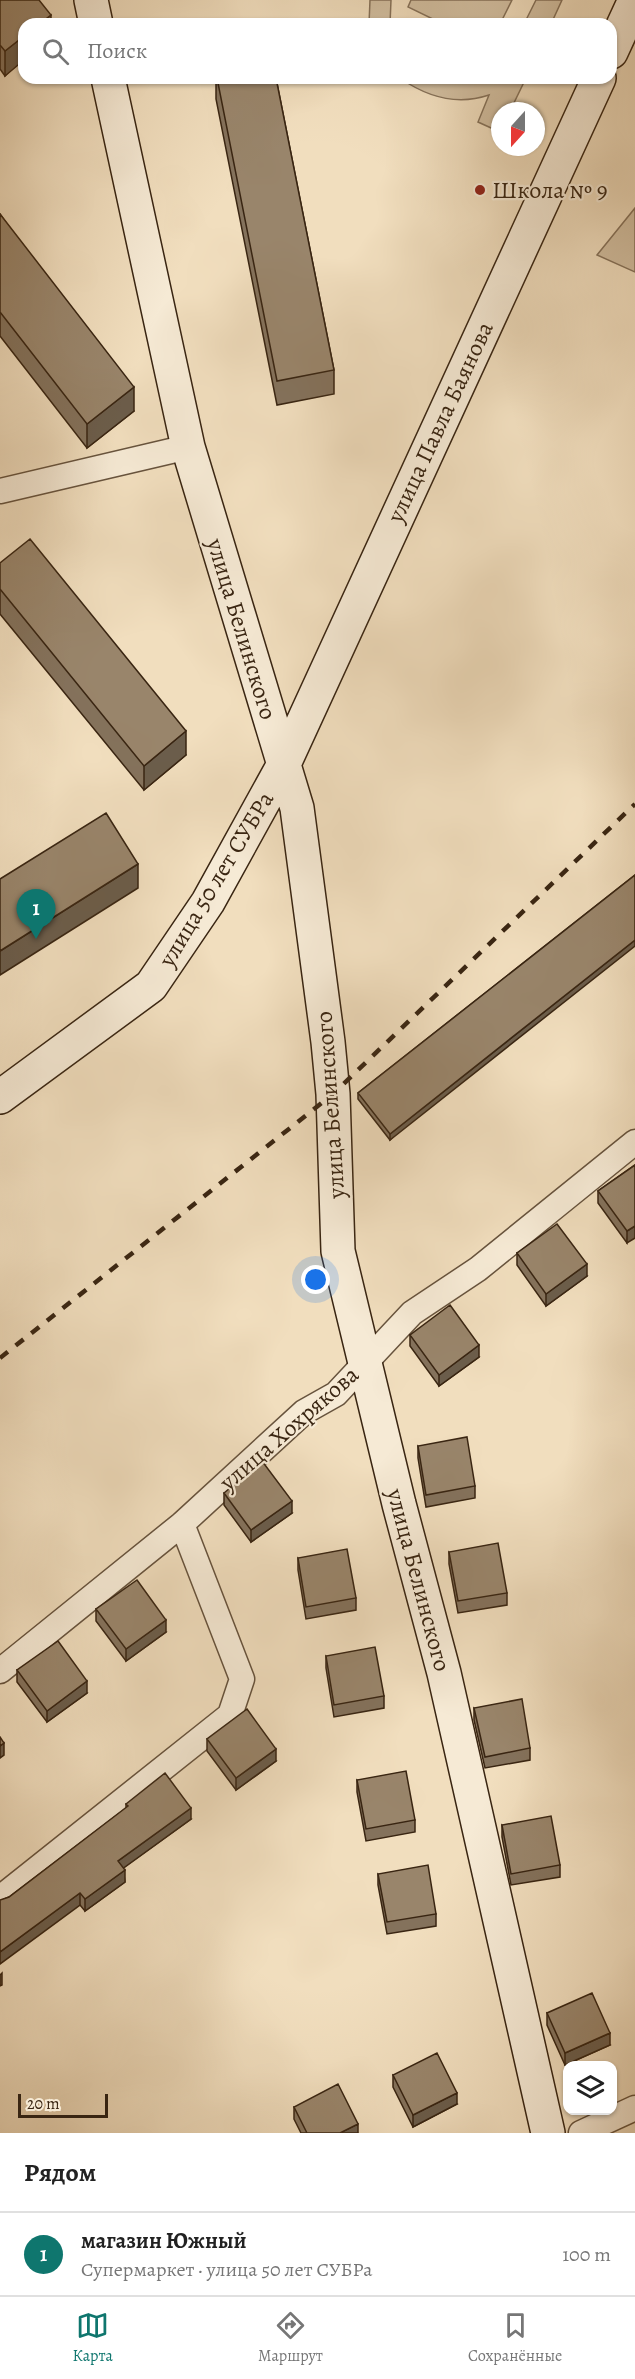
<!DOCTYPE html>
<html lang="ru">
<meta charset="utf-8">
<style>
body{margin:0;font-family:Alegreya,serif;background:#f2f2f2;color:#222}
.controls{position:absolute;right:18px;bottom:18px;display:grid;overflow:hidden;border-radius:12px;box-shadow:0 2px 4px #0004}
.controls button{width:54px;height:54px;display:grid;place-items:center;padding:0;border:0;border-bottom:2px solid #e0e0e0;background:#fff;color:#222;font:30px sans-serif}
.compass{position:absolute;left:491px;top:102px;width:54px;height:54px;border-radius:50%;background:#fff;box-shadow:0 2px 4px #0004;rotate:201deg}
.scale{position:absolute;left:18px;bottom:15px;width:90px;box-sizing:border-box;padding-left:6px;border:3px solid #392512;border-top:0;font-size:16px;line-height:21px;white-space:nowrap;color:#392512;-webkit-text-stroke:4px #f6ead5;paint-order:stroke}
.you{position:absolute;left:316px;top:1280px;width:21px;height:21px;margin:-15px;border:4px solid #fff;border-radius:50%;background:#1a73e8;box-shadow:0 0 0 9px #1a73e833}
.badge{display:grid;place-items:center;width:39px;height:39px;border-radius:50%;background:#0f766e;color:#fff;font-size:20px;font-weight:700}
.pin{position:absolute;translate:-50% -50px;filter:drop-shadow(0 2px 3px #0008)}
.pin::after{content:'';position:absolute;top:32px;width:21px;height:18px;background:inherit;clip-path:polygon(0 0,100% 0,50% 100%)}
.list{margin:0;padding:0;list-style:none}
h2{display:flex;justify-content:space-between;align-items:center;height:78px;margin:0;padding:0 24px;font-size:26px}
h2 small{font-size:20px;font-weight:400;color:#767676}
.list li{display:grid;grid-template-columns:39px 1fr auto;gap:18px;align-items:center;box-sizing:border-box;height:84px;padding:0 24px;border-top:2px solid #e0e0e0}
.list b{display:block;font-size:22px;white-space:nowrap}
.list p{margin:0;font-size:20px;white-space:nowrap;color:#767676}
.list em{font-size:20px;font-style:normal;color:#767676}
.icon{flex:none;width:33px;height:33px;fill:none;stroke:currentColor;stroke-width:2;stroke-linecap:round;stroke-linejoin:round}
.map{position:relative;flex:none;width:635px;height:2133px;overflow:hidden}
.search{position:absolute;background:#fff;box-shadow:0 2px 4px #0004;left:18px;right:18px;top:18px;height:66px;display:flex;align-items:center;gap:15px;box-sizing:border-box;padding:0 21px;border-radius:18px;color:#767676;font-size:22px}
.sheet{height:162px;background:#fff}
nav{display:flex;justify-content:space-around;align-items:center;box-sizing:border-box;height:84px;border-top:2px solid #e0e0e0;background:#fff;font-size:16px;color:#767676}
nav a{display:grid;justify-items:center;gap:3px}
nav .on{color:#0f766e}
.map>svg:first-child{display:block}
</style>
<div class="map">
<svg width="635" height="2133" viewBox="0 0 635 2133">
<rect width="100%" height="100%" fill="#f1debe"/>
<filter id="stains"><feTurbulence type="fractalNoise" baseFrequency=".00333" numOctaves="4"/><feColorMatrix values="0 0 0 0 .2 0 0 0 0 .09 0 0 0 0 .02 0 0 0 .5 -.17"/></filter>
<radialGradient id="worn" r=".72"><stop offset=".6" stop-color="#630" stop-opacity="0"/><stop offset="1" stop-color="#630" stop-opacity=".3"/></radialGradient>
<path fill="#d2bfa1" stroke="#86725a" stroke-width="1.5" d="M370,0H391L390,24H369Z
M411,0H512L500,24H443L408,7Z
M536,0H562L551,24H524Z
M400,78H436L449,82L477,78H526L510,111H500V132L478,122L489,95C456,106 427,97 400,78Z
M635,208V272L597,255Z"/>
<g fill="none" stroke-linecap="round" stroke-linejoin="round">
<defs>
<path id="street" d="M0,491L188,447
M0,1671L182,1524L304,1412L336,1394L412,1313L478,1269L635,1142
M0,1898L230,1715L242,1679L182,1524
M581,2133L635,2108"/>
<path id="secondary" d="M91,0L96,24
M611,52L635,0
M108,78L188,447L297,808L328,1042L333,1094L338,1251L399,1504L444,1673L548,2133
M0,1097L151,986L208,902L283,766L599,78"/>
</defs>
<use href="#street" stroke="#67533d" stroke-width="27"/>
<use href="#secondary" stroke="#392512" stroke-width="36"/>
<use href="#street" stroke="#f6ead5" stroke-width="24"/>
<use href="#secondary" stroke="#f6ead5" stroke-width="33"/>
<path stroke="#392512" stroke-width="4.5" stroke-dasharray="10 10" stroke-linecap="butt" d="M0,1358L333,1094L635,804"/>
</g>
<path fill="#84725c" stroke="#392512" stroke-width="1.5" d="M0,0L51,24L5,76L0,69Z
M216,78H276L334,370V394L277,405L216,99Z
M0,214L134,411L87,448L0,336Z
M0,563L186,755L144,790L0,614Z
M635,875L390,1140L358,1099V1093Z
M635,1165L627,1243L598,1203V1191Z
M517,1253L587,1276L546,1306L517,1265Z
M410,1335L479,1357L439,1386L410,1346Z
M418,1446L475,1486V1498L426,1507L418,1458Z
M224,1493L292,1513L251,1542L224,1505Z
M449,1552L507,1593V1605L458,1613L449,1564Z
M298,1558L356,1598V1610L306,1619L298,1570Z
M96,1609L166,1632L126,1661L96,1621Z
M326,1656L384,1696V1708L334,1717L326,1668Z
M17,1670L87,1693L47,1722L17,1682Z
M474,1708L530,1748V1760L485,1768L474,1720Z
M207,1739L276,1761L236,1790L207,1751Z
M357,1780L415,1820V1832L366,1841L357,1792Z
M126,1804L191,1819L123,1868L125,1882L85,1911L80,1905L2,1900L9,1897L126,1808Z
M502,1825L560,1865V1877L511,1885L502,1837Z
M378,1874L436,1914V1926L387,1934L378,1885Z
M547,2013L610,2045L565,2065L547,2025Z
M393,2075L457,2104L413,2127L393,2087Z
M294,2107L358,2133H301L294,2119Z"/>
<path fill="#6b5d4b" stroke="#392512" stroke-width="1.5" d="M51,15V24H39Z
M24,36V60L5,76V51Z
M134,387V411L87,448V424Z
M186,731V755L144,790V766Z
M138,864V888L0,975V951Z
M635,940V946L390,1140V1134Z
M635,1226V1238L627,1243V1231Z
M587,1264V1276L546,1306V1294Z
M479,1345V1357L439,1386V1375Z
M292,1501V1513L251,1542V1530Z
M166,1620V1632L126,1661V1649Z
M87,1681V1693L47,1722V1711Z
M4,1743V1755L0,1758V1746Z
M276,1749V1761L236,1790V1778Z
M191,1808V1819L118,1872V1861Z
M125,1870V1882L85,1911V1899Z
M80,1893V1905L0,1964V1952Z
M2,1973V1985L0,1986V1975Z
M610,2033V2045L565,2065V2053Z
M457,2093V2104L413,2127V2115Z
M358,2124V2133H340Z"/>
<path fill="#99856b" stroke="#392512" stroke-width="1.5" d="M0,0H39L51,15L39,24H24V36L5,51L0,45Z
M217,78H276L334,370L277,381Z
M0,214L134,387L87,424L0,312Z
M30,539L186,731L144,766L0,589V563Z
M106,813L138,864L0,951V879Z
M635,875V940L390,1134L358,1093Z
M635,1165V1226L627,1231L598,1191Z
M557,1224L587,1264L546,1294L517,1253Z
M450,1305L479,1345L439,1375L410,1335Z
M467,1437L475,1486L426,1495L418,1446Z
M262,1461L292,1501L251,1530L224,1493Z
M498,1543L507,1593L458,1601L449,1552Z
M347,1549L356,1598L306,1607L298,1558Z
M137,1580L166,1620L126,1649L96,1609Z
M58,1641L87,1681L47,1711L17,1670Z
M375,1647L384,1696L334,1705L326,1656Z
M522,1699L530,1748L485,1757L474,1708Z
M247,1709L276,1749L236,1778L207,1739Z
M0,1737L4,1743L0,1746Z
M406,1771L415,1820L366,1829L357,1780Z
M165,1773L191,1808L118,1861L125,1870L85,1899L80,1893L0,1952V1900L9,1897L128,1806L126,1804Z
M551,1816L560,1865L511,1874L502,1825Z
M428,1865L436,1914L387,1922L378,1874Z
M592,1993L610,2033L565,2053L547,2013Z
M437,2053L457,2093L413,2115L393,2075Z
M338,2084L358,2124L340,2133H307L294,2107Z"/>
<circle fill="#8f2418" stroke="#f6ead5" stroke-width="2" cx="480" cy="190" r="6"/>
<g text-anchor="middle" stroke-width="4.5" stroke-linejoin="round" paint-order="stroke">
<g font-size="24" fill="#392512" stroke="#f6ead5" text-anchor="start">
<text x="492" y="198">Школа № 9</text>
</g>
<g font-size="24" fill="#392512" stroke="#f6ead5">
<text transform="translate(440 422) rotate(-65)" y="8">улица Павла Баянова</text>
<text transform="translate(242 629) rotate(73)" y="8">улица Белинского</text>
<text transform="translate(216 879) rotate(-59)" y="8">улица 50 лет СУБРа</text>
<text transform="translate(330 1105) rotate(-94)" y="8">улица Белинского</text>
<text transform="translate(289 1428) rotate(-41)" y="8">улица Хохрякова</text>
<text transform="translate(419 1580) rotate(75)" y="8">улица Белинского</text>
</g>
</g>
<rect width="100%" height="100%" filter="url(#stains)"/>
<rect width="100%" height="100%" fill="url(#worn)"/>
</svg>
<div class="controls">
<button><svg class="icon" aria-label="layers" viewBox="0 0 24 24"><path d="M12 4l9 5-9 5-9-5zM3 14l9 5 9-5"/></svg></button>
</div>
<svg class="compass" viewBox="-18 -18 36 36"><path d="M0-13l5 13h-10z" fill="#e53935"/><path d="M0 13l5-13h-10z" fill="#767676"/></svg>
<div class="scale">20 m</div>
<div class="you"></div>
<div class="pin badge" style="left:36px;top:939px">1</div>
<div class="search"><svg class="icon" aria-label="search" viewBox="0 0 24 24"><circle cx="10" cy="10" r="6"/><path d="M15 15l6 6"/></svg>Поиск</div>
</div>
<section class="sheet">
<h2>Рядом<small></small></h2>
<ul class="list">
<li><span class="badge">1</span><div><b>магазин Южный</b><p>Супермаркет · улица 50 лет СУБРа</p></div><em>100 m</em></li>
</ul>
</section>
<nav>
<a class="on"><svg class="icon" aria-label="map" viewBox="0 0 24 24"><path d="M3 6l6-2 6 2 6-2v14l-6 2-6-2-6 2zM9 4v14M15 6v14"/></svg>Карта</a>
<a><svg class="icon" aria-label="directions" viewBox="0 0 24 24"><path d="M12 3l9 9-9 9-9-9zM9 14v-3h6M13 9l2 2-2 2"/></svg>Маршрут</a>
<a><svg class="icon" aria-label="saved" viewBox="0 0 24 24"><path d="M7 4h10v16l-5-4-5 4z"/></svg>Сохранённые</a>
</nav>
